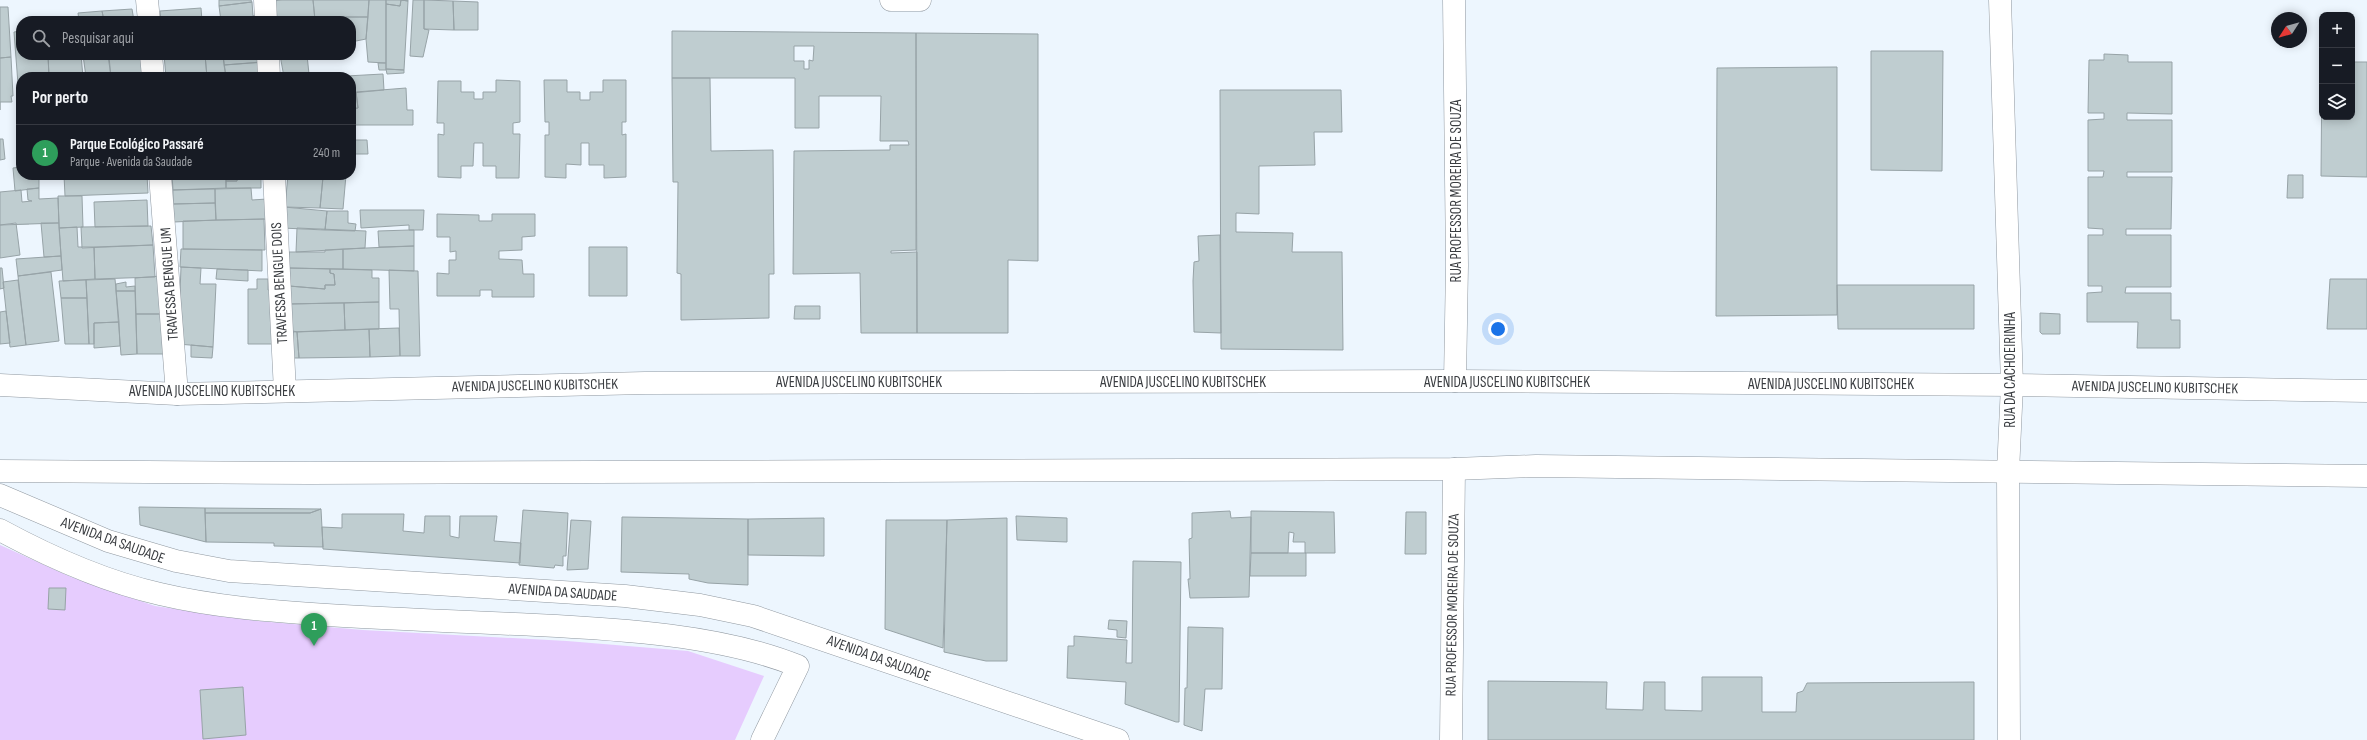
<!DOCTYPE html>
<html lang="pt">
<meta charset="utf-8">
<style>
body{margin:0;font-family:"Sofia Sans Condensed",sans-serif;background:#20242c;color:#f1f3f6}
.controls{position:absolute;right:12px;top:12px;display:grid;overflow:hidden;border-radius:8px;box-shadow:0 2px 10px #0003}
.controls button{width:36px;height:36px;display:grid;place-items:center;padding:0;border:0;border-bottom:1px solid #363941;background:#171b24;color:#f1f3f6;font:20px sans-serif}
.compass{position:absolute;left:2271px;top:12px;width:36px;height:36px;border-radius:50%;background:#171b24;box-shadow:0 2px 10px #0003;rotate:234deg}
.you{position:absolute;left:1498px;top:329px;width:14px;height:14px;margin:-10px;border:3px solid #fff;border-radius:50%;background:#1a73e8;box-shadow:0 0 0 6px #1a73e833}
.badge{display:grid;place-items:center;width:26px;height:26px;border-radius:50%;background:#2563eb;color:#fff;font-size:13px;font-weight:700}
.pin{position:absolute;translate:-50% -33px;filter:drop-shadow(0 1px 2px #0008)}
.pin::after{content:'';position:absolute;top:21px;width:14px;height:12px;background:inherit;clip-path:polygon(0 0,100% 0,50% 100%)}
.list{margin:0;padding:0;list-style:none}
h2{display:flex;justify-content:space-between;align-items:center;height:52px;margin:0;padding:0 16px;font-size:17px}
h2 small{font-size:13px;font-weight:400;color:#9ea1a6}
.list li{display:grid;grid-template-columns:26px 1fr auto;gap:12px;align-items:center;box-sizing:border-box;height:56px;padding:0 16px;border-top:1px solid #363941}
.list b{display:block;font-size:15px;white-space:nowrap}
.list p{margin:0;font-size:13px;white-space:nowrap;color:#9ea1a6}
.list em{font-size:13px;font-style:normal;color:#9ea1a6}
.icon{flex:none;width:22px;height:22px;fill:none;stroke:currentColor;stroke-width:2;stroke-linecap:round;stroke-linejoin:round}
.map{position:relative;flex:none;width:2367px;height:740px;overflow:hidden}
.search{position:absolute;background:#171b24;box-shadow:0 2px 10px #0003;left:16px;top:16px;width:340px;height:44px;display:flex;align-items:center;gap:10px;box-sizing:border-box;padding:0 14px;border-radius:16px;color:#9ea1a6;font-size:15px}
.panel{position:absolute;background:#171b24;box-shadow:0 2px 10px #0003;left:16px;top:72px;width:340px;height:108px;border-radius:16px}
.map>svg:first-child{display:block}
</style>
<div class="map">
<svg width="2367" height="740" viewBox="0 0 2367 740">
<rect width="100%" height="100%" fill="#edf6fe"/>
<path fill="#e6ccfe" d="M0,545L71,577L155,606L258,621L363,630L567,641L688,651L764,676L735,740H0Z"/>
<path fill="#bfcdd0" stroke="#97a3a7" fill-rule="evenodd" d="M219,0H251L252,2L219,6Z
M282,0H313L315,20L274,21L272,1Z
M313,0H369L368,17H342L315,20Z
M369,0H386V63L368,62L366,39Z
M386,0H408V1L401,0L400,6L386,4Z
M401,0L408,1L404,70L386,69V4L400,6Z
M413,0H424V29L429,30L423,57L410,56Z
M424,0L453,1L454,30L424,29Z
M453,1L478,2V30H454Z
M252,2L253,16L256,15L257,21H221L219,6Z
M0,7H8L11,57L0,58Z
M201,8L202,21H161L160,11Z
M132,9L134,21H104L102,11Z
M102,11L104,21H79L78,13Z
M221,17V21H204V18Z
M342,17H368L366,39L351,42V21H307Z
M21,31V55H48L49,77H21V84H18L14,32Z
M672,31L916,33V250L891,251V253L917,252V333H861L860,273L793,274L794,151L890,150V145H909L908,141H880L881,96H819V128H795V78H672ZM794,46H814L813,61L809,60V69H804V61H794Z
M916,33L1038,34V261L1008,260V333H917Z
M1871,51H1943L1942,171L1871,170Z
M2104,54L2128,55V62H2172V114L2127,113V120H2172V172H2127V177H2172L2171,229H2126V235H2171V287H2126L2125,293H2171V320H2180V348H2137L2138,322H2087V293L2102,292V286H2088V235H2103V229L2088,228V177H2103L2104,171H2088V120L2104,119V113H2088L2089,60H2104Z
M48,55H81L83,77H49Z
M83,55H108L111,77H86Z
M122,55H140L143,77H111L109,57Z
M164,55H205L207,77H166Z
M205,55H223L226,77H207Z
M223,55H260L261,62L224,65Z
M280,55H307L309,74L284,77Z
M11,57L13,96H11L12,102H0V110V58Z
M2322,61V117H2352V62H2367V177L2321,176Z
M266,62L267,77H226L224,65Z
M378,63H386V70H379Z
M1837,67V315L1716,316L1717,68Z
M386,69L404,70V73L387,74Z
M383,74L384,90L351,93V77H328Z
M672,78H710L711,151L773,150L774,274H769V318L681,320V274L677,273L678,182H673Z
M496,80L520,81V122L513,123V134H520L519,178H496V166H483V143H474L473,166H461V178L438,177V134L444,135V123H437L438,81H461V92H474V99H483V92H496Z
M544,80H567V92H580V100H590V92H603V80H626V122H622V135L626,134V177L604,178V165H589V143H581V165L566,164V178L545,177V135H549V122H545Z
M406,88L407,110H413V125H351V109L358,108L356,92Z
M1220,90H1341L1342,132H1314L1315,165L1259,166V214L1236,213V232L1293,233L1292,252H1342L1343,350L1221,349Z
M356,92L358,108L351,109V93Z
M0,139H3L5,159L0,160Z
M351,140H367L368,154H351Z
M21,167V175H39V188L15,191L13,168Z
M64,175H147L148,193L65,196Z
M172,175H226V188L173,190Z
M226,175H237V181H226Z
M237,175H261V188H226V181H237Z
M288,175L323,177L320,208L285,207Z
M303,175H346L343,209L320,208L323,177Z
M2288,175H2303V198H2287Z
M39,188V199L58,198L59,223L0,225V192L21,190L22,202L32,201L28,200L27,189Z
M251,188L252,200L267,199L268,219L216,220L215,189Z
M215,189V203L173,204V190Z
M58,196H82L83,227L59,228Z
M147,200L148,226L95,227L94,202Z
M215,203L216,220L174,222L173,204Z
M284,207L327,211L325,230L282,228Z
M360,210H424L423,230H409V225L361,228Z
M327,211H348V223L356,224L355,231L325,230Z
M437,214L479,215V221H492V214H535V236L522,237V250L499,251V259L522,260L523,274H534V297H492V290H480V296H437V273L449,274V260H456V251L450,252V237H437Z
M264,219L265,250L183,249V221Z
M16,223L20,255L0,258V225Z
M41,223H59L61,256L44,257Z
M151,226L153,245L82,248L81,227Z
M77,227L78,247H94L95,279L63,281L59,228Z
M297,228L366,231L365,248L296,252Z
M409,230H414V246L379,247L378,231Z
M1220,235L1221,333L1194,332L1193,281L1194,262L1199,261L1198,236Z
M153,245L155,277L95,279L94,247Z
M414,246V271L343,269V249Z
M589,247H627V296H589Z
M181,249L262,250V271L180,267Z
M343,249V269L289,268V252H325V250Z
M61,256L62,270L18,276L16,259Z
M181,267L201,268L200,284H216L213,347L178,344Z
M0,268H2L4,288L0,289Z
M289,268L330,269V273L334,274L335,285H325V289L289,286Z
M217,269L248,270V281L216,279Z
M330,269L372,270V278H379V302L289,304V286L325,289V285H335L334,274L330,273Z
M389,270L418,271L420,356H400L399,309H390Z
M51,272L59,341L26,345L18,276Z
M161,276L164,314H136L135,278Z
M115,279L119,322L94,323V344H89L86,280Z
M257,279H268V290L274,291L272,344H248V289H257Z
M2330,279H2367V329H2327Z
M18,280L26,345L10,347L3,282Z
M86,280L87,298H61L59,281Z
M126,282V287L135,286V291H116V284Z
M1837,285H1974V329H1838Z
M116,291H135L137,354L121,355Z
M61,298H87L89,344H65Z
M379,302V329L345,330L344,303Z
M344,303L345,330L290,332L289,304Z
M795,306H820V319H794Z
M6,311L10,343L0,344V312Z
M2040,313L2060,314V334H2042L2040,332Z
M136,314H164L166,354H137Z
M119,322L120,346L94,348V323Z
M399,328L400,356L370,357L369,329Z
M369,329L370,357L299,358L297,332Z
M293,331L297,332L299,358H293Z
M191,345L213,347L212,358L191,357Z
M139,507L205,508L206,542L140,525Z
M205,508L321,509L310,513H205Z
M321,509L323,547L274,546V543L206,542L205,513H310Z
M523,510L568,513L566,556H563V566L555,565L554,568L519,565Z
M1230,511L1231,518L1251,517L1249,597L1190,598L1188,579H1190L1189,539L1192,538V513Z
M1251,511L1334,512L1335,553H1305V542H1293L1294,533L1289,532L1288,553H1251Z
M1406,512H1426V554H1405Z
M342,514H404L403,531L424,533L425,516H450V536L459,538L460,516H497L494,541L521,543L520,563L323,549L322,527L342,528Z
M1016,516L1067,518V542L1017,540Z
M622,517L748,519V585L708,583L689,579V574L621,572Z
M824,518V556L748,555V519Z
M1007,518V661H986L944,652L947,520Z
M571,520L591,521L588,569L567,570Z
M886,520H947L943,648L885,629Z
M1251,553H1306V576H1250Z
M1133,561L1181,562L1179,722H1176L1125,704L1126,682L1067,678L1068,646H1074V636L1127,640L1126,663H1132Z
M49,588H66L65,610L48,609Z
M1109,620L1127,621L1126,638L1117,637V630L1108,629Z
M1188,627L1223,628L1222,689H1205L1202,731L1184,725L1185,688H1187Z
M1702,677H1762V712H1796L1797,693L1803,691L1807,683L1974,682V740H1488V681L1607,682L1606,709L1643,710L1644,682H1665V710L1702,711Z
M243,687L246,735L203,739L200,690Z"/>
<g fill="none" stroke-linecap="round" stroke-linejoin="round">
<defs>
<path id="street" d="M147,0L149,21
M265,0L266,21
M891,0H920
M1454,0L1457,265L1455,381
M2000,0L2012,385L2008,472L2009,740
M151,55L153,77
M268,55L269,77
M160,175L177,394
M274,175L285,391
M0,530C48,556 107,582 160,594C215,607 271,611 327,615C396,619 466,622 536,625C618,629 722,635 798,666L762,740
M1451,740L1454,469"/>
<path id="secondary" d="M0,495L108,541L176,561L229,571L625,596L700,605L753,616L1118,740"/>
<path id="primary" d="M0,385L177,394L645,383L1455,381L2012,385L2367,391
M0,471L310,473L1454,469L1536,466L2367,476"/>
</defs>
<use href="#street" stroke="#9098a0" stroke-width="23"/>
<use href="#secondary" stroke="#9098a0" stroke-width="23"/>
<use href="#primary" stroke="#9098a0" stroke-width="23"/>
<use href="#street" stroke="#fff" stroke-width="22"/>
<use href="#secondary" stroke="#fff" stroke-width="22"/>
<use href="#primary" stroke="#fff" stroke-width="22"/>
</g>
<g text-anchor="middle" stroke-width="3" stroke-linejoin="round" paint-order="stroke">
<g font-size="15" fill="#3a3d41" stroke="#fff">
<text transform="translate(1456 191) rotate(-90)" y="5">RUA PROFESSOR MOREIRA DE SOUZA</text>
<text transform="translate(279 283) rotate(-93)" y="5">TRAVESSA BENGUE DOIS</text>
<text transform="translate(169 284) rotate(-94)" y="5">TRAVESSA BENGUE UM</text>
<text transform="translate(2010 370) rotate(-90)" y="5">RUA DA CACHOEIRINHA</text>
<text x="859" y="387">AVENIDA JUSCELINO KUBITSCHEK</text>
<text x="1183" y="387">AVENIDA JUSCELINO KUBITSCHEK</text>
<text x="1507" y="387">AVENIDA JUSCELINO KUBITSCHEK</text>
<text x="1831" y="389">AVENIDA JUSCELINO KUBITSCHEK</text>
<text transform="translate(535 385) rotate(-1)" y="5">AVENIDA JUSCELINO KUBITSCHEK</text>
<text transform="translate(2155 387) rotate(1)" y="5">AVENIDA JUSCELINO KUBITSCHEK</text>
<text x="212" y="396">AVENIDA JUSCELINO KUBITSCHEK</text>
<text transform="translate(113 540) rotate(20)" y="5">AVENIDA DA SAUDADE</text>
<text transform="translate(563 592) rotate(4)" y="5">AVENIDA DA SAUDADE</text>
<text transform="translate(1452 605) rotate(-89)" y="5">RUA PROFESSOR MOREIRA DE SOUZA</text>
<text transform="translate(879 658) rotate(20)" y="5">AVENIDA DA SAUDADE</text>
</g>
</g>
</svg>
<div class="controls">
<button>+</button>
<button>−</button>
<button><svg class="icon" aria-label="layers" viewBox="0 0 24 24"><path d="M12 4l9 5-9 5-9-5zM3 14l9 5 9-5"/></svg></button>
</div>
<svg class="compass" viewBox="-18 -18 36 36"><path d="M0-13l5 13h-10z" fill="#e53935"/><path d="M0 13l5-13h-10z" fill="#9ea1a6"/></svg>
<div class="you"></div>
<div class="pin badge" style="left:314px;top:646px;background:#2e9e5b">1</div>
<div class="search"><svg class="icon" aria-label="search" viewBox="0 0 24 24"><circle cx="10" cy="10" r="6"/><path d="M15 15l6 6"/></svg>Pesquisar aqui</div>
<section class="panel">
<h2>Por perto<small></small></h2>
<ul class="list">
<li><span class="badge" style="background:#2e9e5b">1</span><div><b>Parque Ecológico Passaré</b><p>Parque · Avenida da Saudade</p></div><em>240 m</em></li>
</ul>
</section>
</div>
